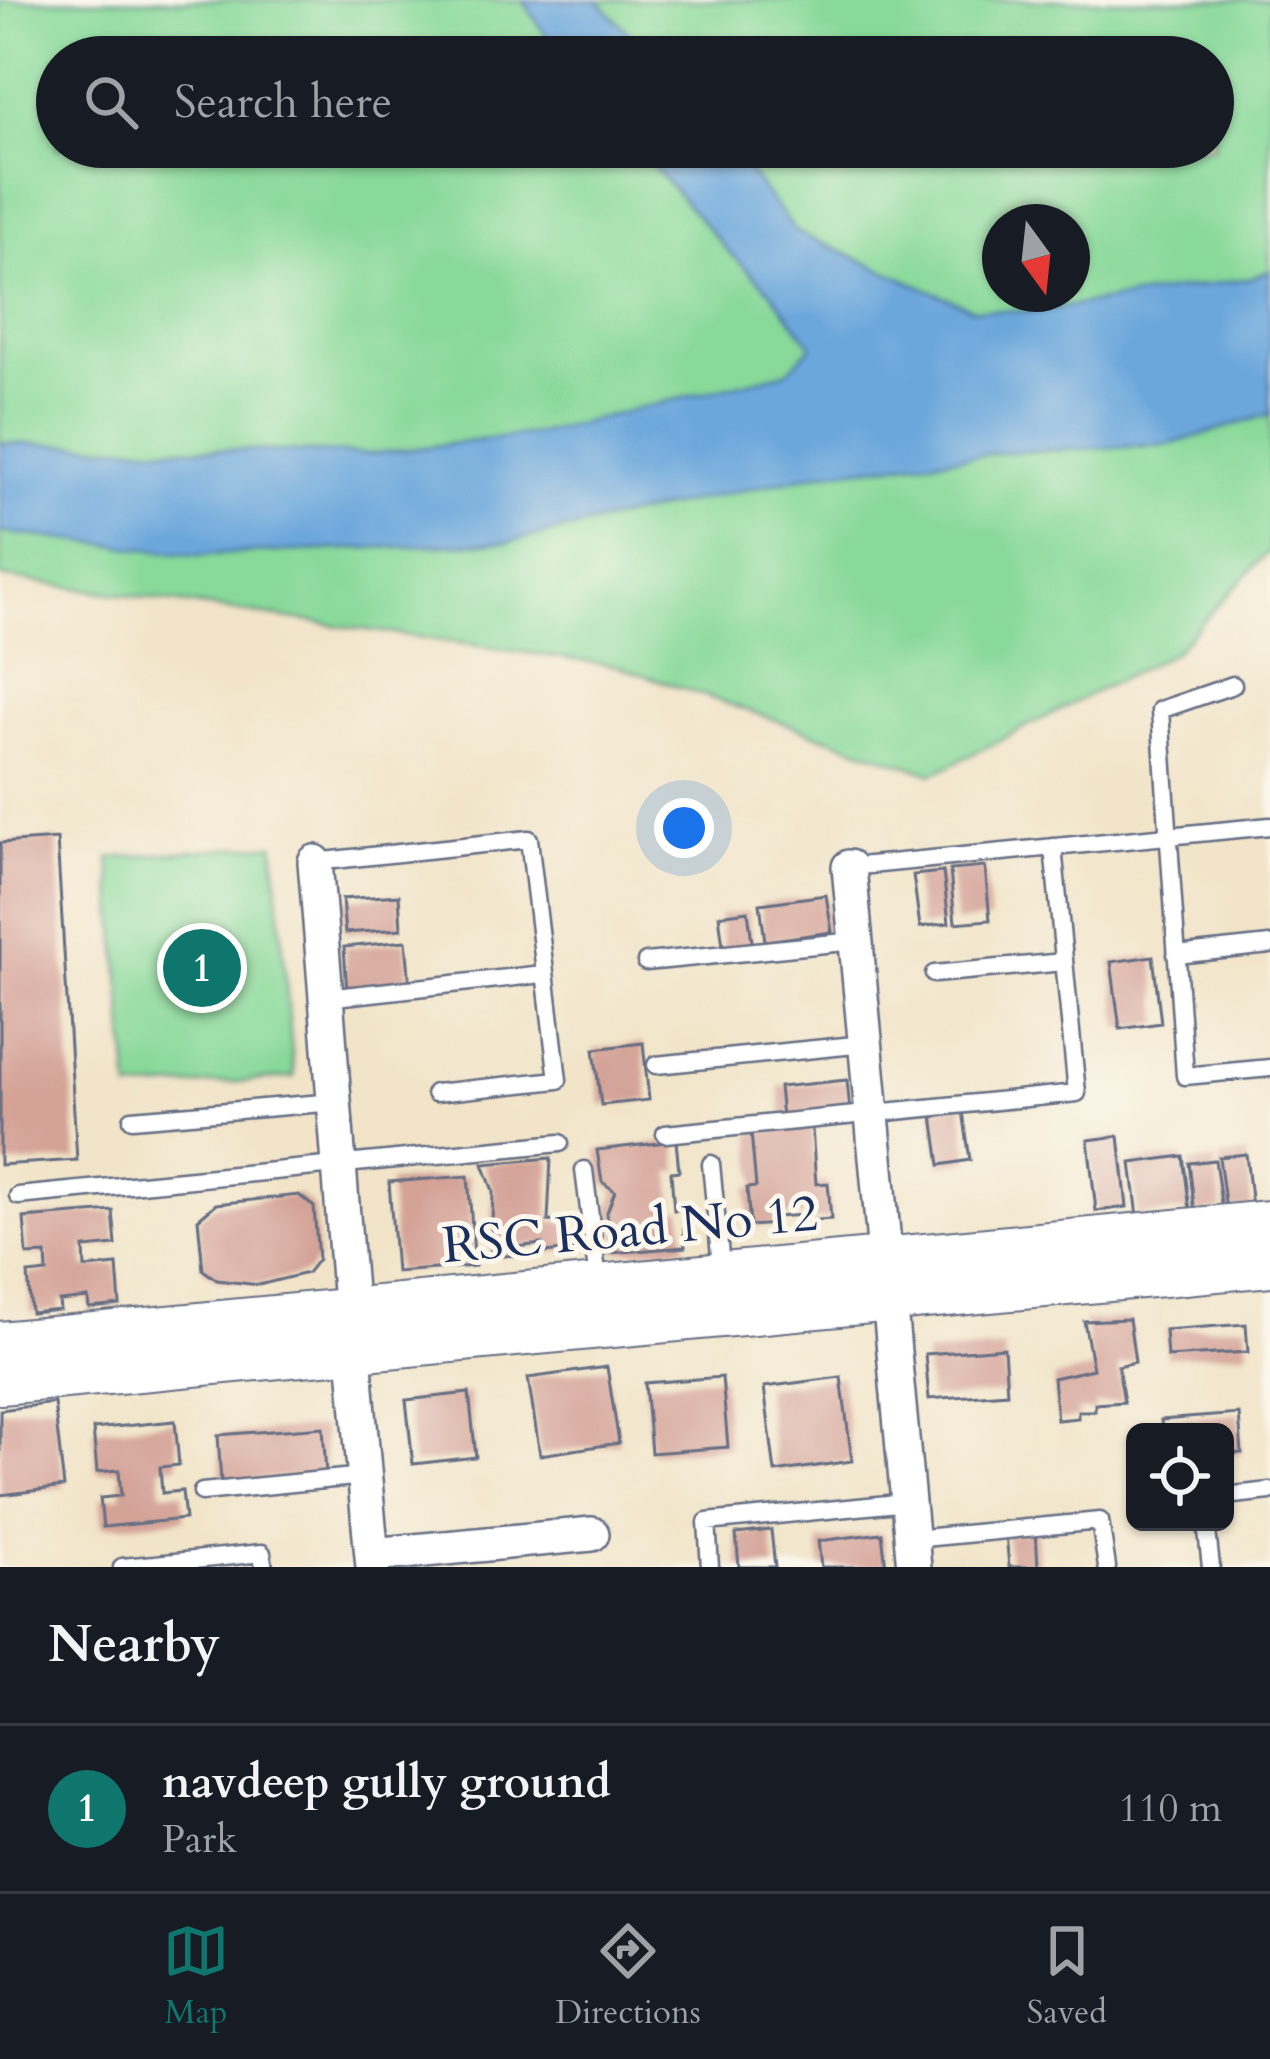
<!DOCTYPE html>
<style>
body{margin:0;font-family:Cardo,serif;background:#20242c;color:#f1f3f6}
.controls{position:absolute;right:36px;bottom:36px;display:grid;overflow:hidden;border-radius:18px;box-shadow:0 3px 9px #0004}
.controls button{width:108px;height:108px;display:grid;place-items:center;padding:0;border:0;border-bottom:3px solid #363941;background:#171b24;color:#f1f3f6;font:60px sans-serif}
.compass{position:absolute;left:982px;top:204px;width:108px;height:108px;border-radius:50%;background:#171b24;box-shadow:0 3px 9px #0004;rotate:165deg}
.you{position:absolute;left:684px;top:828px;width:42px;height:42px;margin:-30px;border:9px solid #fff;border-radius:50%;background:#1a73e8;box-shadow:0 0 0 18px #1a73e833}
.badge{display:grid;place-items:center;width:78px;height:78px;border-radius:50%;background:#0f766e;color:#fff;font-size:39px;font-weight:700}
.pin{position:absolute;translate:-50% -50%;border:6px solid #fff;box-shadow:0 3px 12px #0006}
.list{margin:0;padding:0;list-style:none}
h2{display:flex;justify-content:space-between;align-items:center;height:156px;margin:0;padding:0 48px;font-size:51px}
h2 small{font-size:39px;font-weight:400;color:#9ea1a6}
.list li{display:grid;grid-template-columns:78px 1fr auto;gap:36px;align-items:center;box-sizing:border-box;height:168px;padding:0 48px;border-top:3px solid #363941}
.list b{display:block;font-size:45px;white-space:nowrap}
.list p{margin:0;font-size:39px;white-space:nowrap;color:#9ea1a6}
.list em{font-size:39px;font-style:normal;color:#9ea1a6}
.icon{flex:none;width:66px;height:66px;fill:none;stroke:currentColor;stroke-width:2;stroke-linecap:round;stroke-linejoin:round}
.map{position:relative;flex:none;width:1270px;height:1567px;overflow:hidden}
.search{position:absolute;background:#171b24;box-shadow:0 3px 9px #0004;left:36px;right:36px;top:36px;height:132px;display:flex;align-items:center;gap:30px;box-sizing:border-box;padding:0 42px;border-radius:66px;color:#9ea1a6;font-size:45px}
.sheet{height:324px;background:#171b24}
nav{display:flex;justify-content:space-around;align-items:center;box-sizing:border-box;height:168px;border-top:3px solid #363941;background:#171b24;font-size:33px;color:#9ea1a6}
nav a{display:grid;justify-items:center;gap:6px}
nav .on{color:#0f766e}
.map>svg:first-child{display:block}
</style>
<div class="map">
<svg width="1270" height="1567" viewBox="0 0 1270 1567">
<rect width="100%" height="100%" fill="#fbf7ec"/>
<filter id="ink" filterUnits="userSpaceOnUse"><feTurbulence type="fractalNoise" baseFrequency=".00833" numOctaves="2"/><feDisplacementMap in="SourceGraphic" scale="24" xChannelSelector="R" yChannelSelector="G"/><feConvolveMatrix kernelMatrix="1 2 1 2 8 2 1 2 1" color-interpolation-filters="sRGB"/></filter>
<filter id="wash" filterUnits="userSpaceOnUse"><feTurbulence type="fractalNoise" baseFrequency=".004" numOctaves="4" result="noise"/><feDisplacementMap in="SourceGraphic" scale="48" xChannelSelector="R" yChannelSelector="G"/><feGaussianBlur stdDeviation="2.7" result="paint"/><feColorMatrix in="noise" values="0 0 0 0 0 0 0 0 0 0 0 0 0 0 0 0 0 1.4 0 .05"/><feComposite in="paint" operator="in"/></filter>
<g filter="url(#wash)">
<rect width="100%" height="100%" fill="#f1e4c8"/>
<path fill="#88d99a" stroke="#52847c" stroke-width="3" fill-rule="evenodd" d="M0,0H523L560,57H57V147H636L727,250L771,292L813,347L787,372L680,401L540,433L371,454L0,443Z
M598,0H1270V271L1252,278L1034,312L973,309L796,232L729,147H1213V57H652ZM1000,222H1072V294H1000Z
M1270,414V550L1174,652L933,774L618,666L0,577V532L198,555L509,542L824,472L1008,452L1168,445Z
M274,844L294,1077L130,1091L110,858Z"/>
<path fill="#6ca7dc" stroke="#446b9d" stroke-width="3" d="M523,0H597L652,57H560Z
M636,147H729L796,232L973,309L1034,312L1251,278L1270,271V414L1168,445L1008,452L824,472L509,542L198,555L0,532V443L371,454L540,433L787,372L812,346L771,292L727,250Z"/>
<g id="blocks">
<path fill="#d4a297" d="M57,839L77,1160L0,1165V843Z
M985,867L990,920L955,923L950,870Z
M943,872L949,923L920,927L913,875Z
M399,895L401,929L345,933L342,899Z
M826,895L832,932L765,941L760,904Z
M748,911L753,949L724,954L719,915Z
M406,941L410,986L347,992L344,947Z
M1153,956L1161,1023L1120,1029L1111,962Z
M643,1043L649,1100L601,1105L594,1049Z
M847,1080L850,1111L782,1117L779,1087Z
M962,1104L970,1160L940,1165L932,1109Z
M812,1128L816,1184L828,1183L831,1219L805,1221L804,1215L776,1217V1224L750,1226L747,1188L756,1187L751,1132Z
M1119,1136L1127,1207L1096,1211L1088,1140Z
M676,1141L679,1171L671,1172L674,1210L682,1209L685,1247L609,1253L621,1244L606,1215L615,1191L602,1182L597,1150Z
M1246,1154L1252,1207L1226,1210L1219,1157Z
M1183,1156L1190,1210L1138,1216L1131,1163Z
M551,1158L548,1221L574,1223L576,1250L543,1253L542,1244L516,1247L517,1255L491,1257L493,1191L483,1164Z
M1215,1160L1222,1210L1195,1213L1189,1163Z
M468,1176L475,1266L396,1272L389,1182Z
M299,1195L314,1207L318,1259L307,1273L259,1285L217,1280L203,1270L198,1219L216,1204Z
M113,1211L116,1245L84,1248L85,1268L117,1265L120,1305L89,1308L88,1298L59,1301L60,1310L31,1313L28,1274L47,1272L46,1254L27,1255L24,1218Z
M1129,1319L1135,1362L1118,1366L1124,1402L1095,1404V1411H1078V1418L1057,1420L1053,1378L1093,1369L1084,1321Z
M1246,1324L1248,1352L1167,1357L1165,1330Z
M1004,1348L1007,1393L929,1399L925,1354Z
M607,1367L619,1443L540,1455L528,1378Z
M722,1377L728,1447L651,1453L645,1383Z
M841,1377L852,1461L775,1472L764,1387Z
M469,1393L476,1457L413,1464L406,1400Z
M54,1403L64,1487L0,1495V1410Z
M1239,1414L1242,1453L1225,1454V1432H1162L1161,1420Z
M175,1421L179,1465L160,1467L162,1493L182,1491L185,1519L103,1527L100,1498L121,1496L119,1470L97,1472L93,1429Z
M323,1427L326,1474L221,1482L218,1435Z
M771,1530L775,1567H739L736,1534Z
M1036,1532L1038,1567H1009L1006,1534Z
M882,1533L886,1567H821L818,1541Z"/>
</g>
</g>
<g filter="url(#ink)">
<use href="#blocks" fill-opacity="0" stroke="#666e83" stroke-width="3"/>
<g fill="none" stroke-linecap="round" stroke-linejoin="round">
<defs>
<path id="lane" d="M1233,685L1160,710L1185,1076L1270,1068
M315,862L529,839L558,1080L435,1093
M849,867L1270,826
M1176,955L1270,945
M646,962L855,941
M934,974L1064,962
M326,998L543,974
M656,1065L865,1044
M132,1119L335,1102
M665,1134L1077,1093L1053,847
M711,1164L722,1276
M584,1170L599,1288
M18,1196L560,1143
M202,1492L364,1476
M1225,1496L1270,1491
M1206,1522L1211,1567
M912,1539L1100,1521L1107,1567
M155,1564L262,1553L264,1567
M122,1567L155,1564V1567
M710,1567L707,1522L908,1502"/>
<path id="street" d="M315,862C335,1097 350,1332 373,1567
M849,867L914,1567
M372,1555L592,1534"/>
<path id="secondary" d="M0,1346L1270,1225
M0,1380L1270,1262"/>
</defs>
<use href="#lane" stroke="#666e83" stroke-width="21"/>
<use href="#street" stroke="#666e83" stroke-width="38"/>
<use href="#secondary" stroke="#666e83" stroke-width="52"/>
<use href="#lane" stroke="#fff" stroke-width="16"/>
<use href="#street" stroke="#fff" stroke-width="33"/>
<use href="#secondary" stroke="#fff" stroke-width="48"/>
</g>
</g>
<g text-anchor="middle" stroke-width="10" stroke-linejoin="round" paint-order="stroke">
<g font-size="51" fill="#1b2f5e" stroke="#fbf7ec">
<text transform="translate(630 1228) rotate(-5)" y="18">RSC Road No 12</text>
</g>
</g>
</svg>
<div class="controls">
<button><svg class="icon" aria-label="locate" viewBox="0 0 24 24"><circle cx="12" cy="12" r="6"/><path d="M12 2v4M12 18v4M2 12h4M18 12h4"/></svg></button>
</div>
<svg class="compass" viewBox="-18 -18 36 36"><path d="M0-13l5 13h-10z" fill="#e53935"/><path d="M0 13l5-13h-10z" fill="#9ea1a6"/></svg>
<div class="you"></div>
<div class="pin badge" style="left:202px;top:968px">1</div>
<div class="search"><svg class="icon" aria-label="search" viewBox="0 0 24 24"><circle cx="10" cy="10" r="6"/><path d="M15 15l6 6"/></svg>Search here</div>
</div>
<section class="sheet">
<h2>Nearby<small></small></h2>
<ul class="list">
<li><span class="badge">1</span><div><b>navdeep gully ground</b><p>Park</p></div><em>110 m</em></li>
</ul>
</section>
<nav>
<a class="on"><svg class="icon" aria-label="map" viewBox="0 0 24 24"><path d="M3 6l6-2 6 2 6-2v14l-6 2-6-2-6 2zM9 4v14M15 6v14"/></svg>Map</a>
<a><svg class="icon" aria-label="directions" viewBox="0 0 24 24"><path d="M12 3l9 9-9 9-9-9zM9 14v-3h6M13 9l2 2-2 2"/></svg>Directions</a>
<a><svg class="icon" aria-label="saved" viewBox="0 0 24 24"><path d="M7 4h10v16l-5-4-5 4z"/></svg>Saved</a>
</nav>
